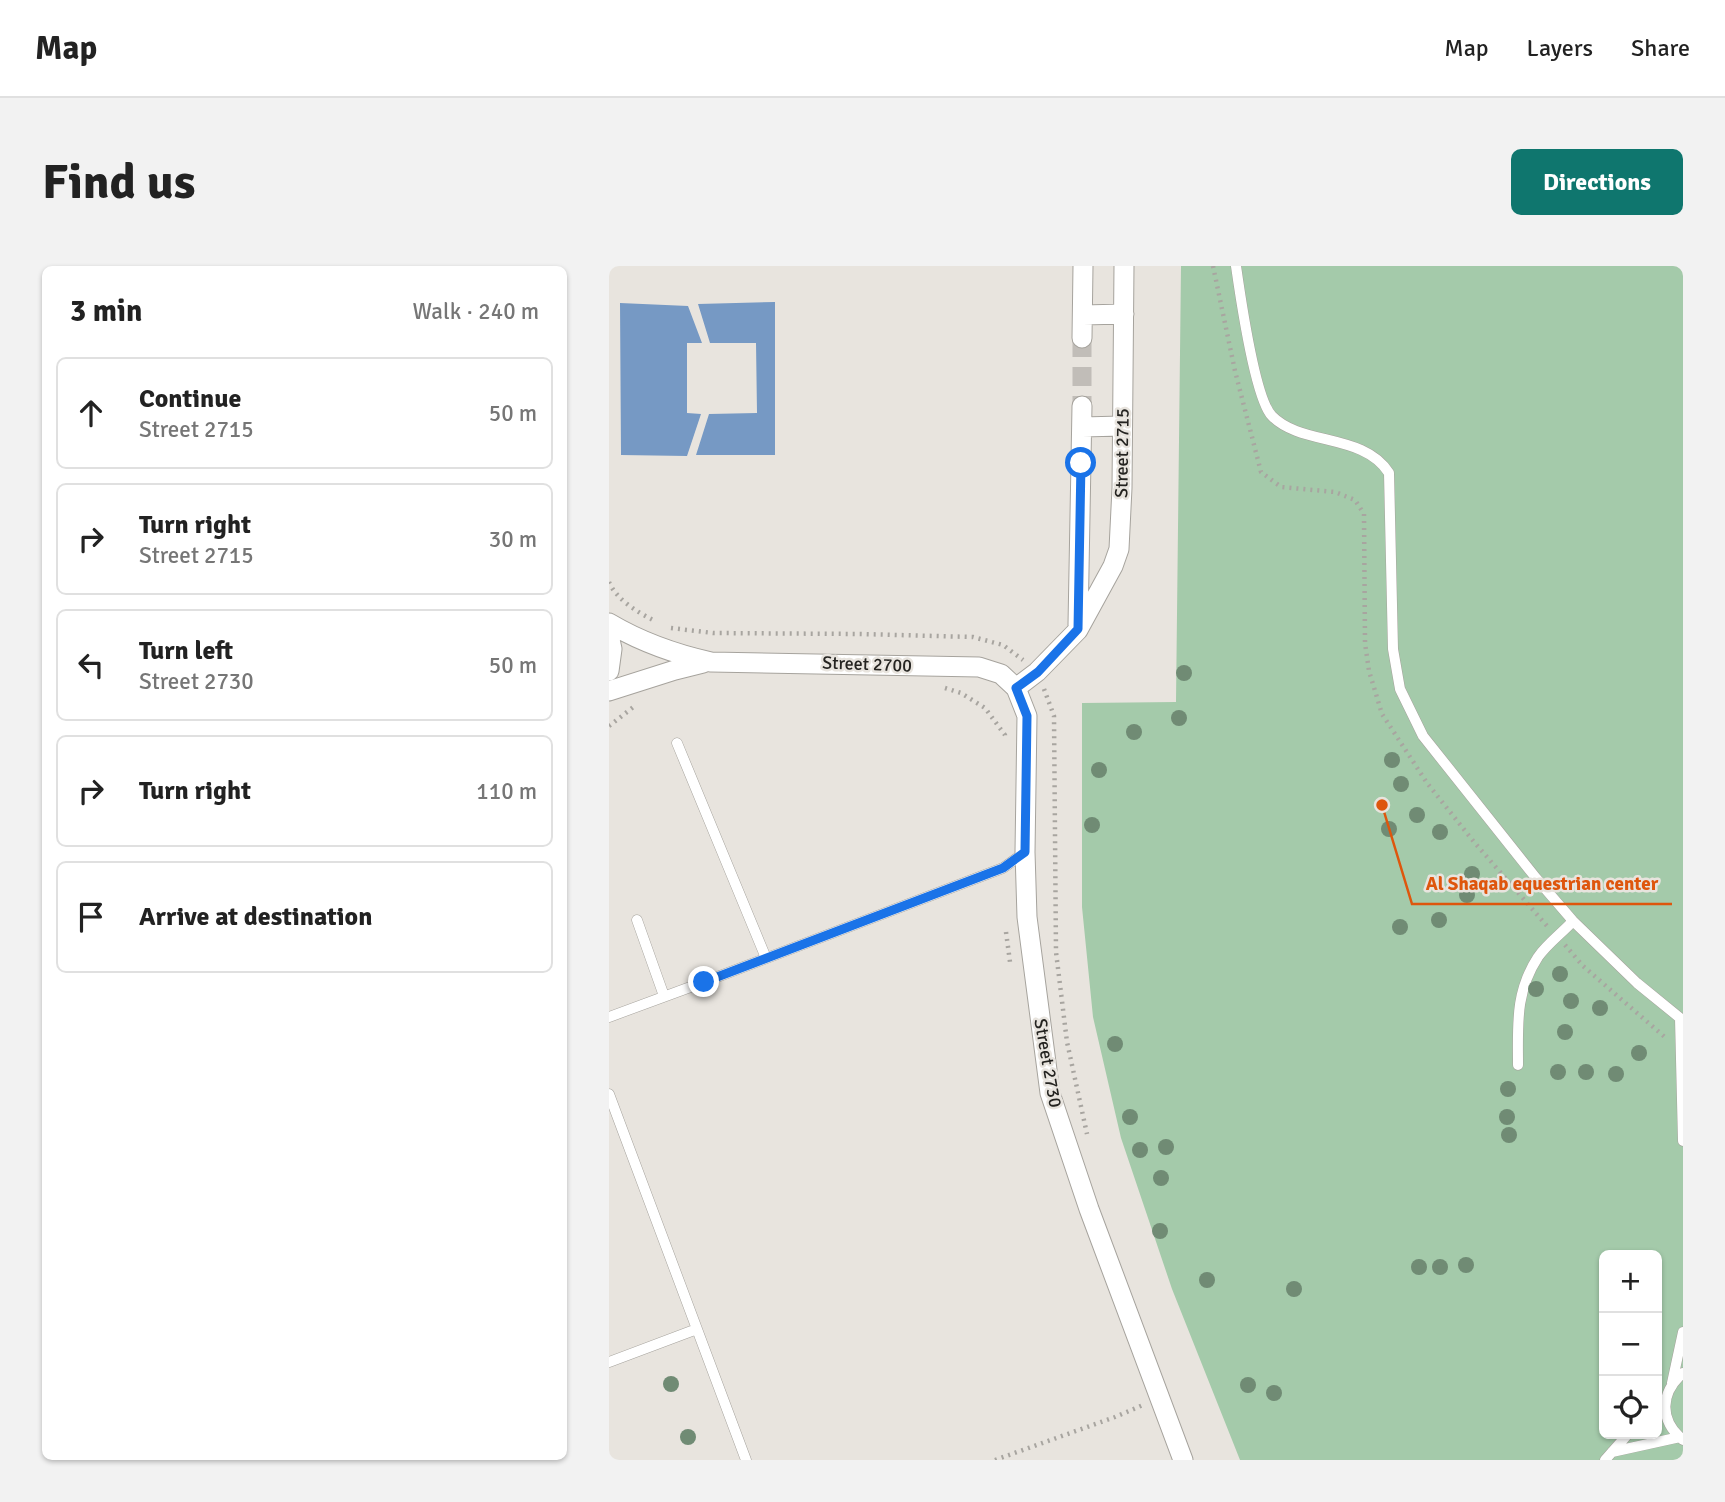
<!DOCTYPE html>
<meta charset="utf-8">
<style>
body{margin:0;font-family:Signika,sans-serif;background:#f2f2f2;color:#222}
.controls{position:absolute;right:21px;bottom:21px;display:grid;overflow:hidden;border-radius:10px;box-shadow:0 2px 5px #0004}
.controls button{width:63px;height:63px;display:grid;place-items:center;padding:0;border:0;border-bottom:2px solid #e0e0e0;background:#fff;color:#222;font:35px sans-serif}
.stop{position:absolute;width:21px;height:21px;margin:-16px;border:5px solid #1a73e8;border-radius:50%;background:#fff}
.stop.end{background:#1a73e8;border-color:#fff;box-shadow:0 2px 7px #0008}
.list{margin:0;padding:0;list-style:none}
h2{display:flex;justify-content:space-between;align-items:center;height:91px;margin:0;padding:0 28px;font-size:30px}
h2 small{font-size:23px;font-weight:400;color:#767676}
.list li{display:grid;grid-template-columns:46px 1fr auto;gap:21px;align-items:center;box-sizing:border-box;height:112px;margin:0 14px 14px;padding:0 14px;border:2px solid #e0e0e0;border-radius:10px}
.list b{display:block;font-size:26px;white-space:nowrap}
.list p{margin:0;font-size:23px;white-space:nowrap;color:#767676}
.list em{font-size:23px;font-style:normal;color:#767676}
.icon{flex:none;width:38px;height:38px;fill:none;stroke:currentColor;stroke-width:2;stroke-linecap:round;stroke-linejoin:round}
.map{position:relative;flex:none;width:1074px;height:1194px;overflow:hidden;border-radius:10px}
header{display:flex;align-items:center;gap:42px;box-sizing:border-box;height:98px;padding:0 35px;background:#fff;border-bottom:2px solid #e0e0e0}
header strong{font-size:33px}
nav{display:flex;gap:38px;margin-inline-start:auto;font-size:24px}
.intro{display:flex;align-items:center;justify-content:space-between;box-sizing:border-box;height:168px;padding:0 42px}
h1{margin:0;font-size:49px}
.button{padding:18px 32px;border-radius:10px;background:#0f766e;color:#fff;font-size:24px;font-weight:700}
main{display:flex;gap:42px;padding:0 42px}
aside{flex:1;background:#fff;border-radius:10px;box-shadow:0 2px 5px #0004}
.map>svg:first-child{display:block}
</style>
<header>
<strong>Map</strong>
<nav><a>Map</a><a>Layers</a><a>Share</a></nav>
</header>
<div class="intro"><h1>Find us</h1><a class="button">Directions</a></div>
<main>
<aside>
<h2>3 min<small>Walk · 240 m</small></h2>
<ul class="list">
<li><svg class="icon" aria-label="ahead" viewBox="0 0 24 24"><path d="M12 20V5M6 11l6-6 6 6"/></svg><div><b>Continue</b><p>Street 2715</p></div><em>50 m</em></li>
<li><svg class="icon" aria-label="right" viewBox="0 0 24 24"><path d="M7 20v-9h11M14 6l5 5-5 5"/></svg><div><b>Turn right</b><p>Street 2715</p></div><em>30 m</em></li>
<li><svg class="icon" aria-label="left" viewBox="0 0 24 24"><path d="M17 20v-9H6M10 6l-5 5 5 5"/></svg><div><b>Turn left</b><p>Street 2730</p></div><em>50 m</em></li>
<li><svg class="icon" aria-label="right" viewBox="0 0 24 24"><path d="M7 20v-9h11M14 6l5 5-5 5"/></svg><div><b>Turn right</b></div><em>110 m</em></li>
<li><svg class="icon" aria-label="arrive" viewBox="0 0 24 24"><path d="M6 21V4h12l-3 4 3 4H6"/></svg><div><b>Arrive at destination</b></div></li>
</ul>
</aside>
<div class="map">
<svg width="1074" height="1194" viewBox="0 0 1074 1194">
<rect width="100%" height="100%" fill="#e8e4de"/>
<path fill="#a4caaa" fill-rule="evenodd" d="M572,0H1074V1194H631L563,1023L512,872L484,751L473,641V437L567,436ZM995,989H1048V1168H995Z"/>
<path fill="#7699c4" d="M166,36V189H87L100,148L148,147L147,77H101L89,38Z
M11,37L79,40L93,77H78V147L92,148L78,190L12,189Z"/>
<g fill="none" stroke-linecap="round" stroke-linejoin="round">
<path stroke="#c1bdb8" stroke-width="19" stroke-dasharray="19 10" stroke-linecap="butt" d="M473,72V140"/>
<defs>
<path id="service" d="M627,0C631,28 646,133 663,150C692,180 755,167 780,207L784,383L791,423L814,470L927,612L964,655L1028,717L1071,752L1074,875
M68,477L157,692
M28,654L55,730
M0,751L95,716L394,602L415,587
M909,799C909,759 906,726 929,691C938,678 953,667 964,655
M0,828L137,1194
M0,1096L88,1063
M1074,1107C1051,1127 1050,1154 1074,1174
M1063,1117L1074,1066
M1003,1186L1071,1171
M996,1194L1019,1168"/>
<path id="minor" d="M474,49L515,48
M473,72L474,0
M473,161L513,160
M0,357C32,376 66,388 102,396L370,401L392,408L407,422L418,450L416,586L418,651L441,827L480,943L574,1194
M469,359L473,140
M0,369L3,383L0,405
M407,422L428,406L469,364L504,300L510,283L513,222L515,0
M0,425L66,404L94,397"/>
</defs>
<use href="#service" stroke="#a6a39d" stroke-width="11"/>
<use href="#minor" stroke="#a6a39d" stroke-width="21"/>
<path stroke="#a8a5a0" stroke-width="4.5" stroke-dasharray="2 5" stroke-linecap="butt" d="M604,0L626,105L652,206L672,221L726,226L746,234L755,248L756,377L760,405L773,448L818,517L865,576L938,660
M0,316C7,333 28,346 44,354
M62,362L104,367L251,368L364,371L394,379L414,394
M336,422L352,427L376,442L396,469V473
M435,423L445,450L447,686L458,776L478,868
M0,460L27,439
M397,666L401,696
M956,679L974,700L1058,773
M386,1194L506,1151L534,1139"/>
<use href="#service" stroke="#fff" stroke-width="10"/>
<use href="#minor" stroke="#fff" stroke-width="19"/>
</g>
<g fill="#708b74">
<circle cx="575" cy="407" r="8"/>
<circle cx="570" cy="452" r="8"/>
<circle cx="525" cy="466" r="8"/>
<circle cx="783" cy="494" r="8"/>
<circle cx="490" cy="504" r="8"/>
<circle cx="792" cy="518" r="8"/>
<circle cx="808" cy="549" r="8"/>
<circle cx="483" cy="559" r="8"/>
<circle cx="780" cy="563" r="8"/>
<circle cx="831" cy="566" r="8"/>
<circle cx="863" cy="608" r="8"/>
<circle cx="858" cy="629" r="8"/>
<circle cx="830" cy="654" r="8"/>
<circle cx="791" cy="661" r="8"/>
<circle cx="951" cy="708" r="8"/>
<circle cx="927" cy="723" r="8"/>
<circle cx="962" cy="735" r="8"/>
<circle cx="991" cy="742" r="8"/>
<circle cx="956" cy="766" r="8"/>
<circle cx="506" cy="778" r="8"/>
<circle cx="1030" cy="787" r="8"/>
<circle cx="949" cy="806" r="8"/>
<circle cx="977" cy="806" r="8"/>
<circle cx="1007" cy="808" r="8"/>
<circle cx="899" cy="823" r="8"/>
<circle cx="521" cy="851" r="8"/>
<circle cx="898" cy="851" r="8"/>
<circle cx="900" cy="869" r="8"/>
<circle cx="557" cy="881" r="8"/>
<circle cx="531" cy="884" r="8"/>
<circle cx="552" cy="912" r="8"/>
<circle cx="551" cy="965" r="8"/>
<circle cx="857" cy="999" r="8"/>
<circle cx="810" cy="1001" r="8"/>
<circle cx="831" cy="1001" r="8"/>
<circle cx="598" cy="1014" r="8"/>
<circle cx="685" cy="1023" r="8"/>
<circle cx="62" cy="1118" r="8"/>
<circle cx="639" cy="1119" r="8"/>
<circle cx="665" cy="1127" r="8"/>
<circle cx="79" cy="1171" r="8"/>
</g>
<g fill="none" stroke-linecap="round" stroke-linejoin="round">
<path stroke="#1a73e8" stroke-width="9" d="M95,716L394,602L416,586L418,450L407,422L429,406L469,363L472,197"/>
</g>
<g text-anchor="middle" stroke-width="5" stroke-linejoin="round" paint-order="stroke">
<g font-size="18" fill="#242320" stroke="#e8e4de">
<text transform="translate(513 187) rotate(-89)" y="6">Street 2715</text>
<text transform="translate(258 398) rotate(2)" y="6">Street 2700</text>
<text transform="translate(439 797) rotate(80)" y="6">Street 2730</text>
</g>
</g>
<path fill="none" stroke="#de560d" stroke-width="2.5" d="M773 539L803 638H1063"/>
<circle fill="#de560d" stroke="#e8e4de" stroke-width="2.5" cx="773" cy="539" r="7"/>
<g font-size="19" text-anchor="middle" font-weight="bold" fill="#de560d" stroke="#e8e4de" stroke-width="5" stroke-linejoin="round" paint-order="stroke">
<text x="933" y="624">Al Shaqab equestrian center</text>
</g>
</svg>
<div class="controls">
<button>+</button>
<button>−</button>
<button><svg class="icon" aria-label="locate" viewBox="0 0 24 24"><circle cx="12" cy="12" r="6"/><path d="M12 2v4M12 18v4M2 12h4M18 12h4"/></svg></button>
</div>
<div class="stop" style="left:472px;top:197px"></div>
<div class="stop end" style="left:95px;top:716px"></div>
</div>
</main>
